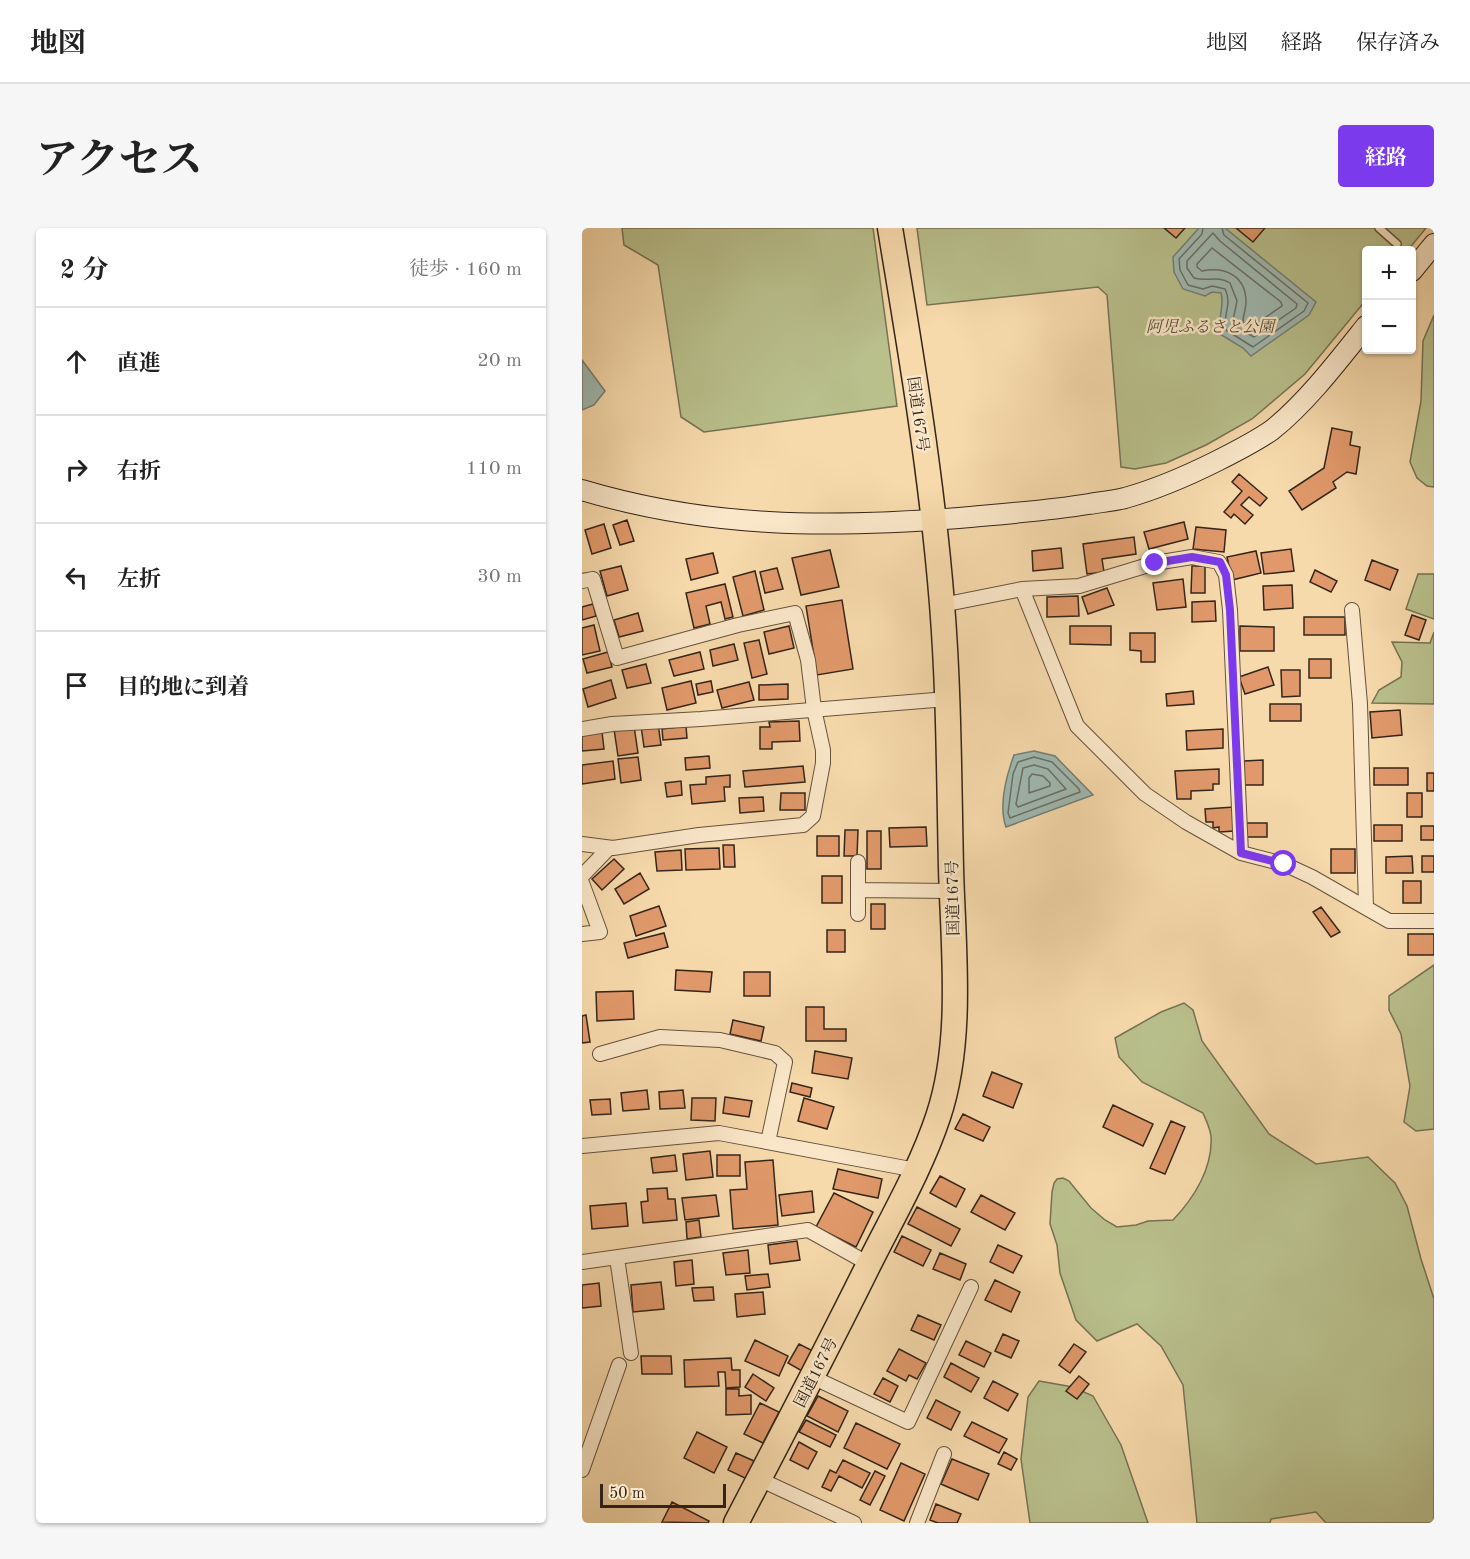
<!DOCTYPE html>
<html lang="ja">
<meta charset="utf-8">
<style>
body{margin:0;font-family:"Old Standard TT","Noto Serif JP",serif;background:#f6f6f6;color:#222}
.controls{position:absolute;right:18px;top:18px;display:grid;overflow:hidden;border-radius:6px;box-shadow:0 2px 4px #0004}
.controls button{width:54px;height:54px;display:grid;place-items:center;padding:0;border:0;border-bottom:2px solid #e0e0e0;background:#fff;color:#222;font:30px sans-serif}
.scale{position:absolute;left:18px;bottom:15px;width:126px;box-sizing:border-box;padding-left:6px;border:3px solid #34251a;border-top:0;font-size:16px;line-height:21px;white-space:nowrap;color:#34251a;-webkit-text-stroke:4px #fae7c9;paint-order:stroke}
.stop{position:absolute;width:18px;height:18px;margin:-14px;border:4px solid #7c3aed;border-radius:50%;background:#fff}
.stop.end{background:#7c3aed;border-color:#fff;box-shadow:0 2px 6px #0008}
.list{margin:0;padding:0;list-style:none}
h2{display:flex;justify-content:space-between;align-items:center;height:78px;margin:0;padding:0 24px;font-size:26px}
h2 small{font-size:20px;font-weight:400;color:#767676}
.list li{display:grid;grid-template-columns:39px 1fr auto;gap:18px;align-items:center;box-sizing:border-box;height:108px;padding:0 24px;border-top:2px solid #e0e0e0}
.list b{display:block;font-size:22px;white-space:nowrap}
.list em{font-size:20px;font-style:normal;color:#767676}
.icon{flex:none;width:33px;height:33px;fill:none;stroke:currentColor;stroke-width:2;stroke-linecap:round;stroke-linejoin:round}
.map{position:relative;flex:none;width:852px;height:1295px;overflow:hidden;border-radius:6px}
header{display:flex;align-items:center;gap:36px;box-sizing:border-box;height:84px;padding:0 30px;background:#fff;border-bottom:2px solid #e0e0e0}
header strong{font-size:28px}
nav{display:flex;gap:33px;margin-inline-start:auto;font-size:21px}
.intro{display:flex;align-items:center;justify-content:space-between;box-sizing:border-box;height:144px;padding:0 36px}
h1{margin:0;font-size:42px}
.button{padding:15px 27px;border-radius:6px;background:#7c3aed;color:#fff;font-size:21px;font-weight:700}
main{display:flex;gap:36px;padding:0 36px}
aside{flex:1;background:#fff;border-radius:6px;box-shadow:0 2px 4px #0004}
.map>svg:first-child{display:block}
</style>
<header>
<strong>地図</strong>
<nav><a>地図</a><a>経路</a><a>保存済み</a></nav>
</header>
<div class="intro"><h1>アクセス</h1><a class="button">経路</a></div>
<main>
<aside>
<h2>2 分<small>徒歩 · 160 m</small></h2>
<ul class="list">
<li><svg class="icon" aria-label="ahead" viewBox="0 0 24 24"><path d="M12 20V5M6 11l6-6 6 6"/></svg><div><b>直進</b></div><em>20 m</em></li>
<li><svg class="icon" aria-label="right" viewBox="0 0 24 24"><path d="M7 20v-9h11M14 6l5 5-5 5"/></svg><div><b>右折</b></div><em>110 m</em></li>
<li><svg class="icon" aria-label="left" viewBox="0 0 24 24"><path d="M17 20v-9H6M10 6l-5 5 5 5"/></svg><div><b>左折</b></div><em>30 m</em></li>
<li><svg class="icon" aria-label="arrive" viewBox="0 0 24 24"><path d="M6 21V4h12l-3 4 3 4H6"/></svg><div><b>目的地に到着</b></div></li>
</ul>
</aside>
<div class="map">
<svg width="852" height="1295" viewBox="0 0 852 1295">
<rect width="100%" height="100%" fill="#f7daac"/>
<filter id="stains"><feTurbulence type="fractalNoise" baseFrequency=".00333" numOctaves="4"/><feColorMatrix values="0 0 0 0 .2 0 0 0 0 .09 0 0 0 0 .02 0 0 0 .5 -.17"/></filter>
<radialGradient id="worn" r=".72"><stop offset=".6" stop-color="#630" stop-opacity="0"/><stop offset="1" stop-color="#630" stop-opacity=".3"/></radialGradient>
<path fill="#b9c08c" stroke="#767253" stroke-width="1.5" d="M40,0H291L315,178L122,204L99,189L76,37L42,17Z
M335,0H844L826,22H784V72L723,146L670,191L624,217L584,235L553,241L539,239L525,67L516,59L345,77Z
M852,87V259L845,258L835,250L828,234L839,173L841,113Z
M836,346H852V391L824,381Z
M852,404V476L790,475L797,462L819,449L820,434L810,414L848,415Z
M852,737V901L834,903L822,894L828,858L819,806L807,782V768Z
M602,775L611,782L620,813L687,906L734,936L786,929L813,955L825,978L839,1031L852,1071V1295H744L734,1284L689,1291L688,1295H615L601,1157L579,1118L555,1096L515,1113L494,1092L478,1045L475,1017L468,996L470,964L472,955L475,951L481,950L487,953L509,980L523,992L535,999L554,997L566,993L591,992C612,970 631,940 629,908C628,900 624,892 621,885L560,854L537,829L533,810L579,784Z
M457,1153L491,1159L511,1168L539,1217L566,1295H448L439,1231L446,1169Z"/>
<path fill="#9fb9b1" stroke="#747e75" stroke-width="1.5" d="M617,0H643L734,74L727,87L669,128L661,120L638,106C635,91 643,79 639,65L630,64L623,68L601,61L592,44L591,29Z
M0,132L23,163L12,177L0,182Z
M452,523L473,528L511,567L424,599C416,577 424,549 432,527Z"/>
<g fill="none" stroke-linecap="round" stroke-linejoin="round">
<path stroke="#6a6f66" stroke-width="1.5" d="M621,0L620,6L597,31L598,42L606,57L621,61L630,58L643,61C651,77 640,86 644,102L671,119L722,83L726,75L642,7L640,0
M631,5L638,13L715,76L714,80L672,109L650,97L655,73L648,55C636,47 624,54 612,50L605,40V33Z
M630,20L699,74L700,78L671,98L661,94C661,87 664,81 664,74C664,48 643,38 620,43L615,39V36Z
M452,529L470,534L497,561L498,564L428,590L426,585L431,546L436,534Z
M452,537L466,541L484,561L436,579L434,576L441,540Z
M450,546L461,548L468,555V558L447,565V550Z"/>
</g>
<path fill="#e1996b" stroke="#34251a" stroke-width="1.5" d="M582,0H603L594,10Z
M654,0H683L671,14Z
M750,200L770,204L768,217L778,219L774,246L765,244L751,254L754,260L720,282L707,263L742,240Z
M657,246L685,270L678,278L667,269L659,277L671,287L663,296L652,286L649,290L642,284L660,263L650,254Z
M45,292L52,313L38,317L31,297Z
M602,294L606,311L567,321L562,304Z
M22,296L29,320L10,326L3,302Z
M614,299L644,302L642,324L611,321Z
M552,309L554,326L520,331L522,344L505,346L501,316Z
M479,320L481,340L451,343L450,323Z
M709,321L712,343L682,346L679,325Z
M248,322L257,359L219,367L210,330Z
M674,323L679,345L650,352L645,329Z
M131,325L136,345L109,352L104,331Z
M790,332L816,342L808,362L783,352Z
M39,338L46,362L25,368L18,343Z
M610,338H623V365H609Z
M195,340L201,361L183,365L178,344Z
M733,342L755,353L749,364L728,354Z
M173,343L182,382L161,388L151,349Z
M601,351L604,379L575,382L571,355Z
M143,356L151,389L143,391L139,374L124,378L128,396L112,400L104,365Z
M710,357L711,380L682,382L681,358Z
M525,360L532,377L506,386L500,369Z
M496,368L497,388L465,389V369Z
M260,372L271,441L235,447L224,378Z
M633,373L634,393L610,394V374Z
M11,376L14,388L0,392V379Z
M56,385L61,403L37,409L32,392Z
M830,387L844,392L837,412L823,407Z
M722,389H763V407H722Z
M12,397L18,423L0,427V400Z
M207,398L212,420L187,426L182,404Z
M488,398H529V417L488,416Z
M658,398L692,399V423H658Z
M548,405H573V434H559V423L548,422Z
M177,412L185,446L170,450L162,415Z
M152,416L156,432L131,438L128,422Z
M26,424L30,439L5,445L1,431Z
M118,424L122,441L92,448L87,432Z
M727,431H749V450H727Z
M64,436L69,455L45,460L40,442Z
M686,439L692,457L663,466L657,449Z
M699,442H718V468L700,469Z
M29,452L34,470L6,479L1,461Z
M109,453L114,475L85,482L80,460Z
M129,453L131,464L116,467L114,456Z
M167,454L172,472L140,480L135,462Z
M206,456V471L177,472V457Z
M611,463L612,476L585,478L584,466Z
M688,476H719V493H688Z
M818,482L820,507L790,510L788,484Z
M217,493L218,513L190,514V521H178V499H188L187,494Z
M76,495L79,517L62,519L59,498Z
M52,498L56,525L36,528L32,501Z
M104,498L105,510L81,512L80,501Z
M641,501V520L605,522L604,503Z
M20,504L22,521L0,523V507Z
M127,528L128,540L104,542L103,530Z
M56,529L59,552L39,555L36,531Z
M681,532V557H662V533Z
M31,533L33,551L0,556V537Z
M221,538L223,554L163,559L161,543Z
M792,540H826V557H792Z
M637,541V556H631V562L609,563V571H595L593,543Z
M845,545H852V563H845Z
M148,547V559H142L143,573L110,576L108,557L124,556V549Z
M99,553L100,567L85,569L83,555Z
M199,565H223V582H198Z
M825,565H840V589H825Z
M181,569L182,583L158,585L157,570Z
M652,579L653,603L637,604V599L631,600V594H624L623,581Z
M663,595H685V609H663Z
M792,597H820V613H792Z
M839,598H852V612H839Z
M344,599L345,618L308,619L307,600Z
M263,602H276L275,628H262Z
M285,603H299V641H285Z
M235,608H257V628H235Z
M141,617H152L153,639H142Z
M137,620L138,641L104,642L103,621Z
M749,621H773V645H749Z
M99,622L100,642L75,643L73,624Z
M830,628L831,645H804V629Z
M840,628H852V644H840Z
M32,631L42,641L20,662L10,651Z
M58,645L67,661L42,676L33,661Z
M240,648H260V675H240Z
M821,653H839V675H821Z
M289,676H303V701H289Z
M77,678L84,698L54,708L48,688Z
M739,679L758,704L749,709L731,684Z
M245,702H263V724H245Z
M82,705L86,719L46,730L42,715Z
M826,706H852V727H826Z
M94,742L130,744L128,764L93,762Z
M162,744H188V768H162Z
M51,763L52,791L15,793L14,764Z
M224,779H242V801H264V813H224Z
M4,787L8,814L0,815V788Z
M151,792L182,799L179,813L148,806Z
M233,823L270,830L266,851L230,845Z
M410,844L440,856L431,880L401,868Z
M210,855L230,860L228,869L208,864Z
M65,862L67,881L41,883L39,865Z
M101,862L103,880L78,881L77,864Z
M143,869L170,873L167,889L141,885Z
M110,870H134L133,893L109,892Z
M222,870L252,879L245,901L216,893Z
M28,871L29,886L10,887L8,872Z
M531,877L571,896L561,918L521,899Z
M381,886L408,899L401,913L373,901Z
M589,893L603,899L583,946L568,940Z
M128,923L131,949L104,952L101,926Z
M93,927L95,943L71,945L69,930Z
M135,927H158V948H135Z
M191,932L196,997L151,1001L148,962L165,961L163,934Z
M256,941L300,951L296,970L251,961Z
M358,948L383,961L374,979L348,965Z
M85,960L86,971H93L95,992L61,995L59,974L66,973L65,961Z
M230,963L232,984L200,988L197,967Z
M252,965L291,984L274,1019L234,999Z
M134,967L137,988L103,992L100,970Z
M399,967L433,985L423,1002L389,984Z
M44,975L46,998L10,1001L8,978Z
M335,979L378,1001L369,1018L326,996Z
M117,992L119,1009L105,1011L104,994Z
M320,1008L349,1022L341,1038L312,1024Z
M215,1013L218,1032L188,1036L186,1017Z
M416,1017L440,1028L431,1045L408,1034Z
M166,1022L168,1045L144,1047L141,1025Z
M358,1025L384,1036L378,1052L351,1041Z
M110,1032L112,1056L94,1058L92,1034Z
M186,1046L188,1059L165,1062L163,1048Z
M413,1052L438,1064L429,1084L403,1072Z
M79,1054L82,1081L51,1084L49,1057Z
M17,1055L19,1078L0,1080V1057Z
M131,1059L132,1072L112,1073L110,1060Z
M181,1064L183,1086L155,1089L153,1066Z
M336,1087L359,1097L352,1112L329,1102Z
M421,1106L437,1113L429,1130L413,1123Z
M173,1112L206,1128L197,1148L163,1133Z
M384,1113L409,1125L402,1139L377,1127Z
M217,1116L231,1123L220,1143L206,1135Z
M492,1116L504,1124L488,1145L477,1137Z
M317,1121L344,1135L335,1151L327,1147L324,1153L305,1143Z
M59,1128H89L90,1146H60Z
M149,1130L150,1142H158V1159L144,1160L143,1144H136L137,1158L103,1159L102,1132Z
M369,1135L397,1150L389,1164L362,1149Z
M171,1146L192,1160L184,1173L163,1159Z
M497,1148L507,1156L495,1171L484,1163Z
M301,1150L316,1158L308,1174L292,1166Z
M411,1153L436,1166L426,1183L402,1170Z
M144,1161H157V1168L169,1167V1186L144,1187Z
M236,1168L266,1183L256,1204L225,1188Z
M354,1172L378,1184L369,1202L345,1190Z
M178,1175L197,1184L181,1215L162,1206Z
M224,1192L254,1207L248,1219L217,1204Z
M390,1194L425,1211L417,1225L382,1208Z
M274,1195L318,1216L305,1241L262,1220Z
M115,1204L145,1219L132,1245L102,1230Z
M217,1214L235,1224L226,1241L208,1232Z
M422,1224L435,1231L429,1242L416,1236Z
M154,1225L172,1233L165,1251L146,1242Z
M370,1231L407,1246L396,1272L359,1256Z
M261,1232L288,1245L280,1260L257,1248L249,1263L240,1259L248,1242L254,1245Z
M319,1235L343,1246L322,1293L298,1282Z
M293,1243L303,1248L288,1277L278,1272Z
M90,1274L127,1293L126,1295L80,1294Z
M354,1276L379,1286L375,1295H356L348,1292Z"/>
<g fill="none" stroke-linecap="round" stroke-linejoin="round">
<defs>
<path id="lane" d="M797,0L815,16"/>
<path id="street" d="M0,353L11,351L35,430L156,397L213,385L226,432L232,481L241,522V535L231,588L221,597L117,607L31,620L0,616
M440,361L497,358L573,335L610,329L637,334L644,347L648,382L659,625
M360,377L440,361L495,498L563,566L604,594L659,625L702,636L730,649L807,693H852
M770,382L778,476L784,678
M0,501L30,496L119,491L365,471
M0,648L27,620
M0,655L18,704L0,706
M276,662L369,663
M276,686V634
M18,826L78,809L138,812L193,825L203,834L186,914
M0,918L137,905L334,942
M35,1030L49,1125
M0,1034L226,1002L287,1036
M230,1149L326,1194L389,1059
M0,1242L37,1137
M177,1251L272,1295
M335,1295L362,1226"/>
<path id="secondary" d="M830,43L852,16
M0,262C127,300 245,300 377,290C420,286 464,283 507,276C519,274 531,273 543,270C575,261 605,248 635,233C653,224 673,214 690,202C724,175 757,132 784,98"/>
<path id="highway" d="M154,1295C199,1209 244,1123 287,1036C311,988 339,940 356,889C382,812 371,719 369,640C367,552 367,463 360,376C350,250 329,125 308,0"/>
</defs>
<use href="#lane" stroke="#65523e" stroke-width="10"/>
<use href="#street" stroke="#65523e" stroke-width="16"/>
<use href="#secondary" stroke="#34251a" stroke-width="22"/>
<use href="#highway" stroke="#34251a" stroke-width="27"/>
<use href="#lane" stroke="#fae7c9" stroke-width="7"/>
<use href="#street" stroke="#fae7c9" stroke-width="14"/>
<use href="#secondary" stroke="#fae7c9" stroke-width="20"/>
<use href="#highway" stroke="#f7daac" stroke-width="24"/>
</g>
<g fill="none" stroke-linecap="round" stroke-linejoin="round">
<path stroke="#7c3aed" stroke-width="8" d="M573,335L610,329L638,334L644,347L648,382L659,625L702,636"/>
</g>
<g text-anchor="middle" stroke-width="5" stroke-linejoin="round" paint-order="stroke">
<g font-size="16" font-style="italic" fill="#554c36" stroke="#fae7c9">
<text x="628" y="104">阿児ふるさと公園</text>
</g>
<g font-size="16" fill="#34251a" stroke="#fae7c9">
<text transform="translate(337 186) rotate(82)" y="6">国道167号</text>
<text transform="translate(370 670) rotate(-91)" y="6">国道167号</text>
<text transform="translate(233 1144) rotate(-63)" y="6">国道167号</text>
</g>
</g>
<rect width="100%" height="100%" filter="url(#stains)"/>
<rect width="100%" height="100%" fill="url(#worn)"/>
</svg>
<div class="controls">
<button>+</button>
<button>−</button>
</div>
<div class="scale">50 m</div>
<div class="stop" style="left:702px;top:636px"></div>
<div class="stop end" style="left:573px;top:335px"></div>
</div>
</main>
